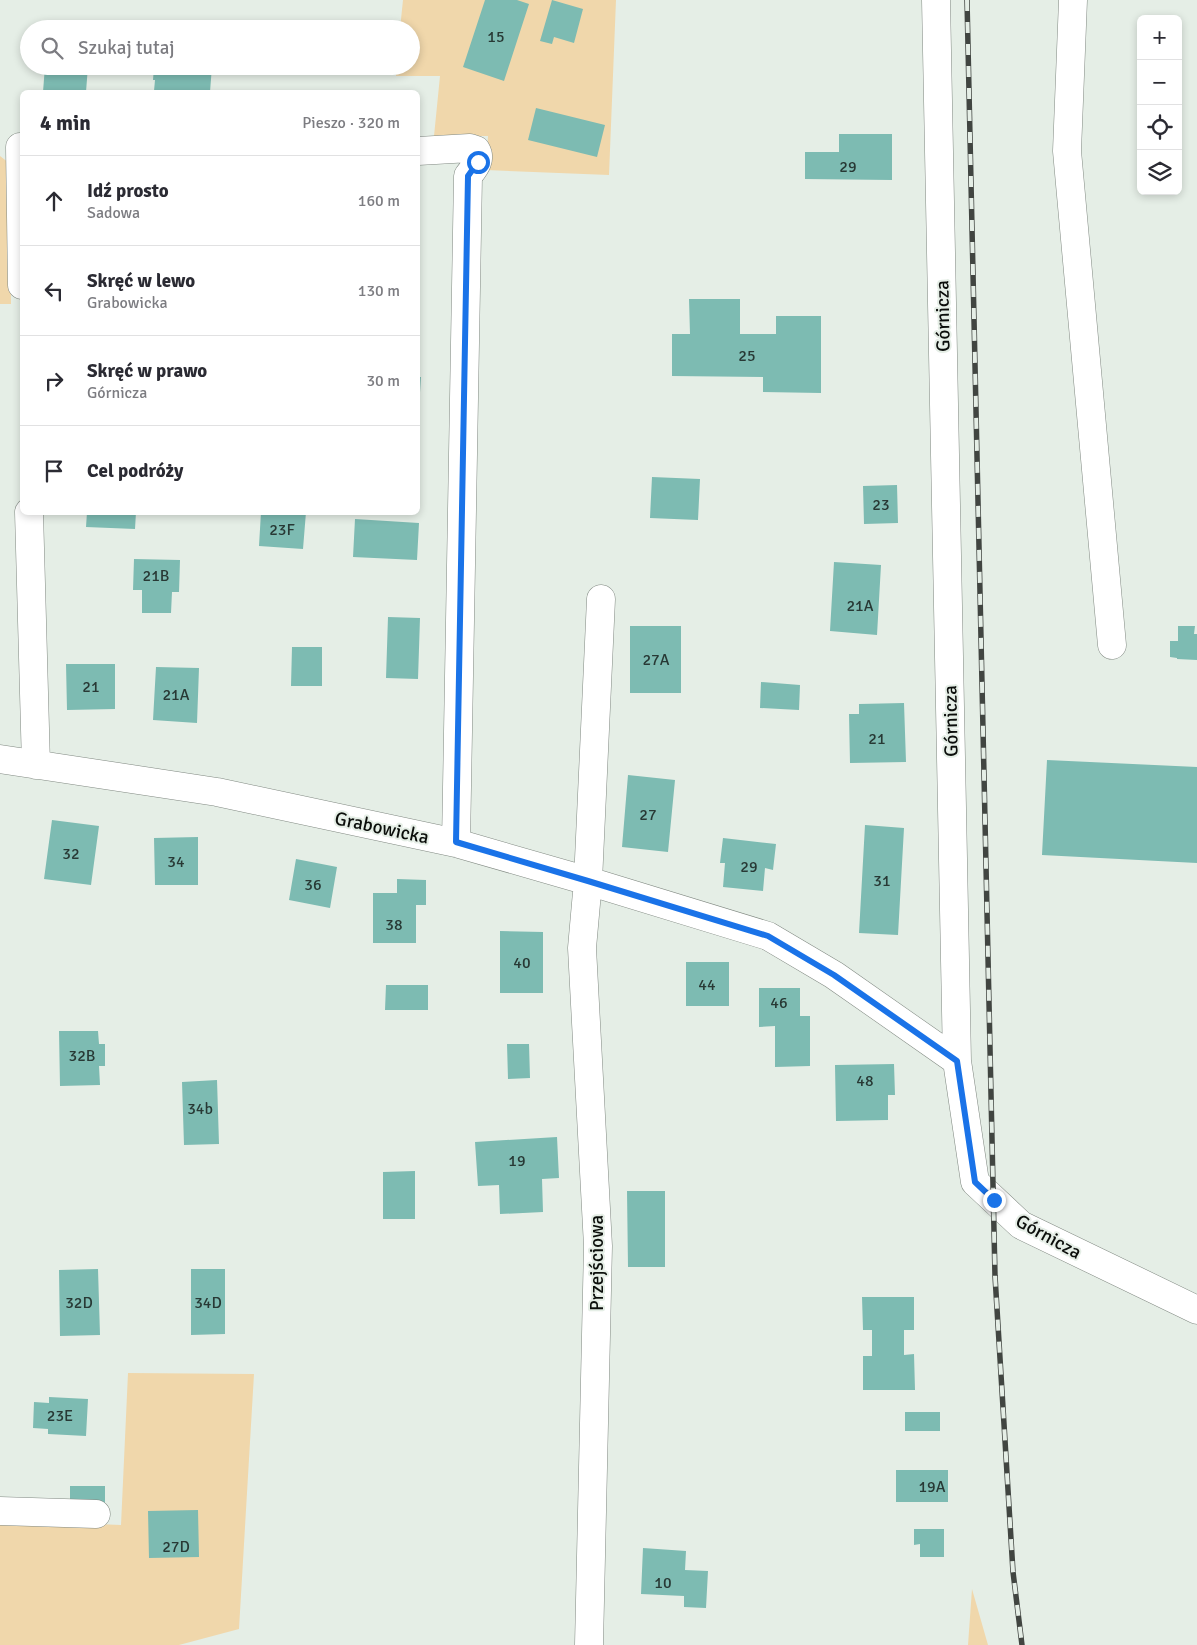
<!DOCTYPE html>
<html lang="pl">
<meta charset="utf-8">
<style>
body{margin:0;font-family:Signika,sans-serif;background:#f2f2f3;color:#2b2b33}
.controls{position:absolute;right:15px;top:15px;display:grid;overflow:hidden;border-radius:8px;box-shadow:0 2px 8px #0003}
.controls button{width:45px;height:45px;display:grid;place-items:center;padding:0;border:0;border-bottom:1px solid #e1e1e2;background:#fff;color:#2b2b33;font:25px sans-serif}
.stop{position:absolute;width:15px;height:15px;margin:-11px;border:4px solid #1a73e8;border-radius:50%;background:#fff}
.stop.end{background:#1a73e8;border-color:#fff;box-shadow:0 1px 5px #0008}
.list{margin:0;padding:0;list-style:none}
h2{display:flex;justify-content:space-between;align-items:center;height:65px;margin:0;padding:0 20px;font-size:21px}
h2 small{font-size:16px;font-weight:400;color:#7c7c81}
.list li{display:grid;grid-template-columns:32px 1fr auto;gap:15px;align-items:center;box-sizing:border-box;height:90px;padding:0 20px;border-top:1px solid #e1e1e2}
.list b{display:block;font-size:19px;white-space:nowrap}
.list p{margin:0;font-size:16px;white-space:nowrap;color:#7c7c81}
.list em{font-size:16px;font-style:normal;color:#7c7c81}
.icon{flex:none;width:28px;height:28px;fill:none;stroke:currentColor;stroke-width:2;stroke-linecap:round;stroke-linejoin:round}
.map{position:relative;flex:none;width:1197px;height:1645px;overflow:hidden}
.search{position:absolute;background:#fff;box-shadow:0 2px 8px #0003;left:20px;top:20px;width:400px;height:55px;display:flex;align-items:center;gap:12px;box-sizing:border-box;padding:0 18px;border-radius:28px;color:#7c7c81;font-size:19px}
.panel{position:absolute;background:#fff;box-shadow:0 2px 8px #0003;left:20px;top:90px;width:400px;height:425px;border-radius:8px}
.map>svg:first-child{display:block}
</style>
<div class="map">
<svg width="1197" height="1645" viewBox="0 0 1197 1645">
<rect width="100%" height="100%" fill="#e5eee6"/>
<path fill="#f0d7ab" d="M403,0H616L609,175L486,170L488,136H434L440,76H396L397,66H411V29H400Z
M0,156L9,163L11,304H0Z
M128,1373L254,1374L239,1629L179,1645H0V1520L121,1525Z
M972,1589L988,1645H968Z"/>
<path fill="#7dbbb2" d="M485,0H517L529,4L504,81L463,67Z
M552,0L583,9L574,43L554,37L552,44L540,41Z
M45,66H88L86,92H43Z
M156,66H212L210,92L154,91L155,80H153L154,67L156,68Z
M536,108L605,125L597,157L528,140Z
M839,134H892V180L805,179V152H839Z
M689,299H740V334H776V316H821V393L763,392V377L672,376V334H690Z
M418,377H421L419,408H418Z
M652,477L700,479L698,520L650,518Z
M897,485L898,523L864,524L863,486Z
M87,512H136L135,529L86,527Z
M261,512H306L303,549L259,546Z
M355,519L419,523L417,560L353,557Z
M134,559L180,560L179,592H172L171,613H142V590H133Z
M834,562L881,565L877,635L830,631Z
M388,617L420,618L418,679L386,678Z
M630,626H681V693H630Z
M1178,626H1195L1194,634H1197V660L1177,659V658L1170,657V641H1178Z
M292,647H322V686H291Z
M66,664H115V709L67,710Z
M156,667L199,668L197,723L153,720Z
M761,682L800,685L799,710L760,708Z
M904,703L906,762L850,763L849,714H859V704Z
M1047,760L1197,767V863L1042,855Z
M628,775L675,780L668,852L622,847Z
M52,820L99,826L91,885L44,879Z
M865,825L904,828L898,935L859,933Z
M198,837V885H155L154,838Z
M723,838L776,844L773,870L765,868L763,891L723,887L725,863H720Z
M296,859L337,867L330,908L289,900Z
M397,879L426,880V905H416V943H373V893H397Z
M500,931L543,932V993H500Z
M686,962H729V1006H686Z
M386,985H428V1010H385Z
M759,988H800V1016H810V1066L775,1067V1026L759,1027Z
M59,1031H98L99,1044H105V1066H99L100,1085L60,1086Z
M507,1044H529L530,1078L508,1079Z
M894,1064L895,1095H888V1120L836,1121L835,1065Z
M217,1080L219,1144L184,1145L182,1082Z
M557,1137L559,1178L542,1179L543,1212L500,1214L499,1185L478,1186L475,1142Z
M415,1171V1219H383V1172Z
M627,1191H665V1267H628Z
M98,1269L100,1335L60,1336L59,1270Z
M191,1269H225V1334L191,1335Z
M862,1297H914V1330H904V1355L914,1354L915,1390H863V1356H872V1330H863Z
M49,1397L88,1399L86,1436L48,1434V1429L33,1428L34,1402L49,1403Z
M905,1412H940V1431H905Z
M896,1470H948V1502H896Z
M70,1486H105V1511H70Z
M198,1510L199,1557L149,1558L148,1511Z
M914,1529H944V1557H920V1544L914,1545Z
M643,1548L686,1551L685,1570L708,1571L706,1608L684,1607V1596L641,1594Z"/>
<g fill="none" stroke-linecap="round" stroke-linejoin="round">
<defs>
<path id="minor" d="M936,0L957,1061L975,1182L1021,1225L1197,1310
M1073,0L1067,151L1112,645
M20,147L22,285
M418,151L470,148L476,150C482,160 474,168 468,176L456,843
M29,512L36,765
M0,759L217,792L456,843L588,881L768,936L834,975L957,1061
M0,1511L96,1514
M589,1645L598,1246L582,948L588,881L601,599"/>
</defs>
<use href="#minor" stroke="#818982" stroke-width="29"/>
<use href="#minor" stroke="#fff" stroke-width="28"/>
<defs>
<path id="rail" d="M967,0L995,1276L1013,1572L1022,1645"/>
</defs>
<use href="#rail" stroke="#414541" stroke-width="5.5"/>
<use href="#rail" stroke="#e5eee6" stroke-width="4" stroke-dasharray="11" stroke-linecap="butt"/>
</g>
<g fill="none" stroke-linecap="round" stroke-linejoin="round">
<path stroke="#1a73e8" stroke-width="6" d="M478,162L468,176L456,842L588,881L768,936L834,975L957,1061L975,1182L994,1200"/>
</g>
<g text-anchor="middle" stroke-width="4" stroke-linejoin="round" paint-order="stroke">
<g font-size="16" fill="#283935">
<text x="496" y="42">15</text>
<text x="848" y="172">29</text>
<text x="747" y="361">25</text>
<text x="881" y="510">23</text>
<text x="282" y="535">23F</text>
<text x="156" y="581">21B</text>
<text x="860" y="611">21A</text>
<text x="656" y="665">27A</text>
<text x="91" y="692">21</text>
<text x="176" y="700">21A</text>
<text x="877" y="744">21</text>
<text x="648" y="820">27</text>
<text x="71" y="859">32</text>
<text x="176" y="867">34</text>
<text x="749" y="872">29</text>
<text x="882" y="886">31</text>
<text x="313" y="890">36</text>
<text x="394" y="930">38</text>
<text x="522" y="968">40</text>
<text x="707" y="990">44</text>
<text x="779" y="1008">46</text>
<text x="82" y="1061">32B</text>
<text x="865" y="1086">48</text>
<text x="200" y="1114">34b</text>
<text x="517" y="1166">19</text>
<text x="79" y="1308">32D</text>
<text x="208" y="1308">34D</text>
<text x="60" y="1421">23E</text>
<text x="932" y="1492">19A</text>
<text x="176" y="1552">27D</text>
<text x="663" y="1588">10</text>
</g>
<g font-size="19" fill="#0b0e0b" stroke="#e5eee6">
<text transform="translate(942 316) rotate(-91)" y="7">Górnicza</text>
<text transform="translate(950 721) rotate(-91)" y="7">Górnicza</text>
<text transform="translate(382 827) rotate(12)" y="7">Grabowicka</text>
<text transform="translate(1049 1236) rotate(29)" y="7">Górnicza</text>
<text transform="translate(596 1263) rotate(-90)" y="7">Przejściowa</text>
</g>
</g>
</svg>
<div class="controls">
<button>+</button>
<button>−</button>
<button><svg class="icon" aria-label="locate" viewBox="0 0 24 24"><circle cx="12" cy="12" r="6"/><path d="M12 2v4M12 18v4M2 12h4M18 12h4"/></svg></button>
<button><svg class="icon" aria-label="layers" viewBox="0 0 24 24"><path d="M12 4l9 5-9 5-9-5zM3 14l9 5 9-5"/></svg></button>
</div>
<div class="stop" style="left:478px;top:162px"></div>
<div class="stop end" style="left:994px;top:1200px"></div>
<div class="search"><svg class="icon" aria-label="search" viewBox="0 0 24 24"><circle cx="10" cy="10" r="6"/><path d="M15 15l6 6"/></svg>Szukaj tutaj</div>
<section class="panel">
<h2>4 min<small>Pieszo · 320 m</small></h2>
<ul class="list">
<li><svg class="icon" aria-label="ahead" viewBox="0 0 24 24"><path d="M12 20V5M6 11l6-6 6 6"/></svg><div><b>Idź prosto</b><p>Sadowa</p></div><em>160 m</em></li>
<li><svg class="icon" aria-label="left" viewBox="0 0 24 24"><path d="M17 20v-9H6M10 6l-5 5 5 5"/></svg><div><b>Skręć w lewo</b><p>Grabowicka</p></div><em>130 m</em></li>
<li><svg class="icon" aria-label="right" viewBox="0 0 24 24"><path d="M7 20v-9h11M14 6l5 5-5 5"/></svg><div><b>Skręć w prawo</b><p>Górnicza</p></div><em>30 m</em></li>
<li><svg class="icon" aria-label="arrive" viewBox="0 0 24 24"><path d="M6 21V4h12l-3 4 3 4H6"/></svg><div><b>Cel podróży</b></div></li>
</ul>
</section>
</div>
